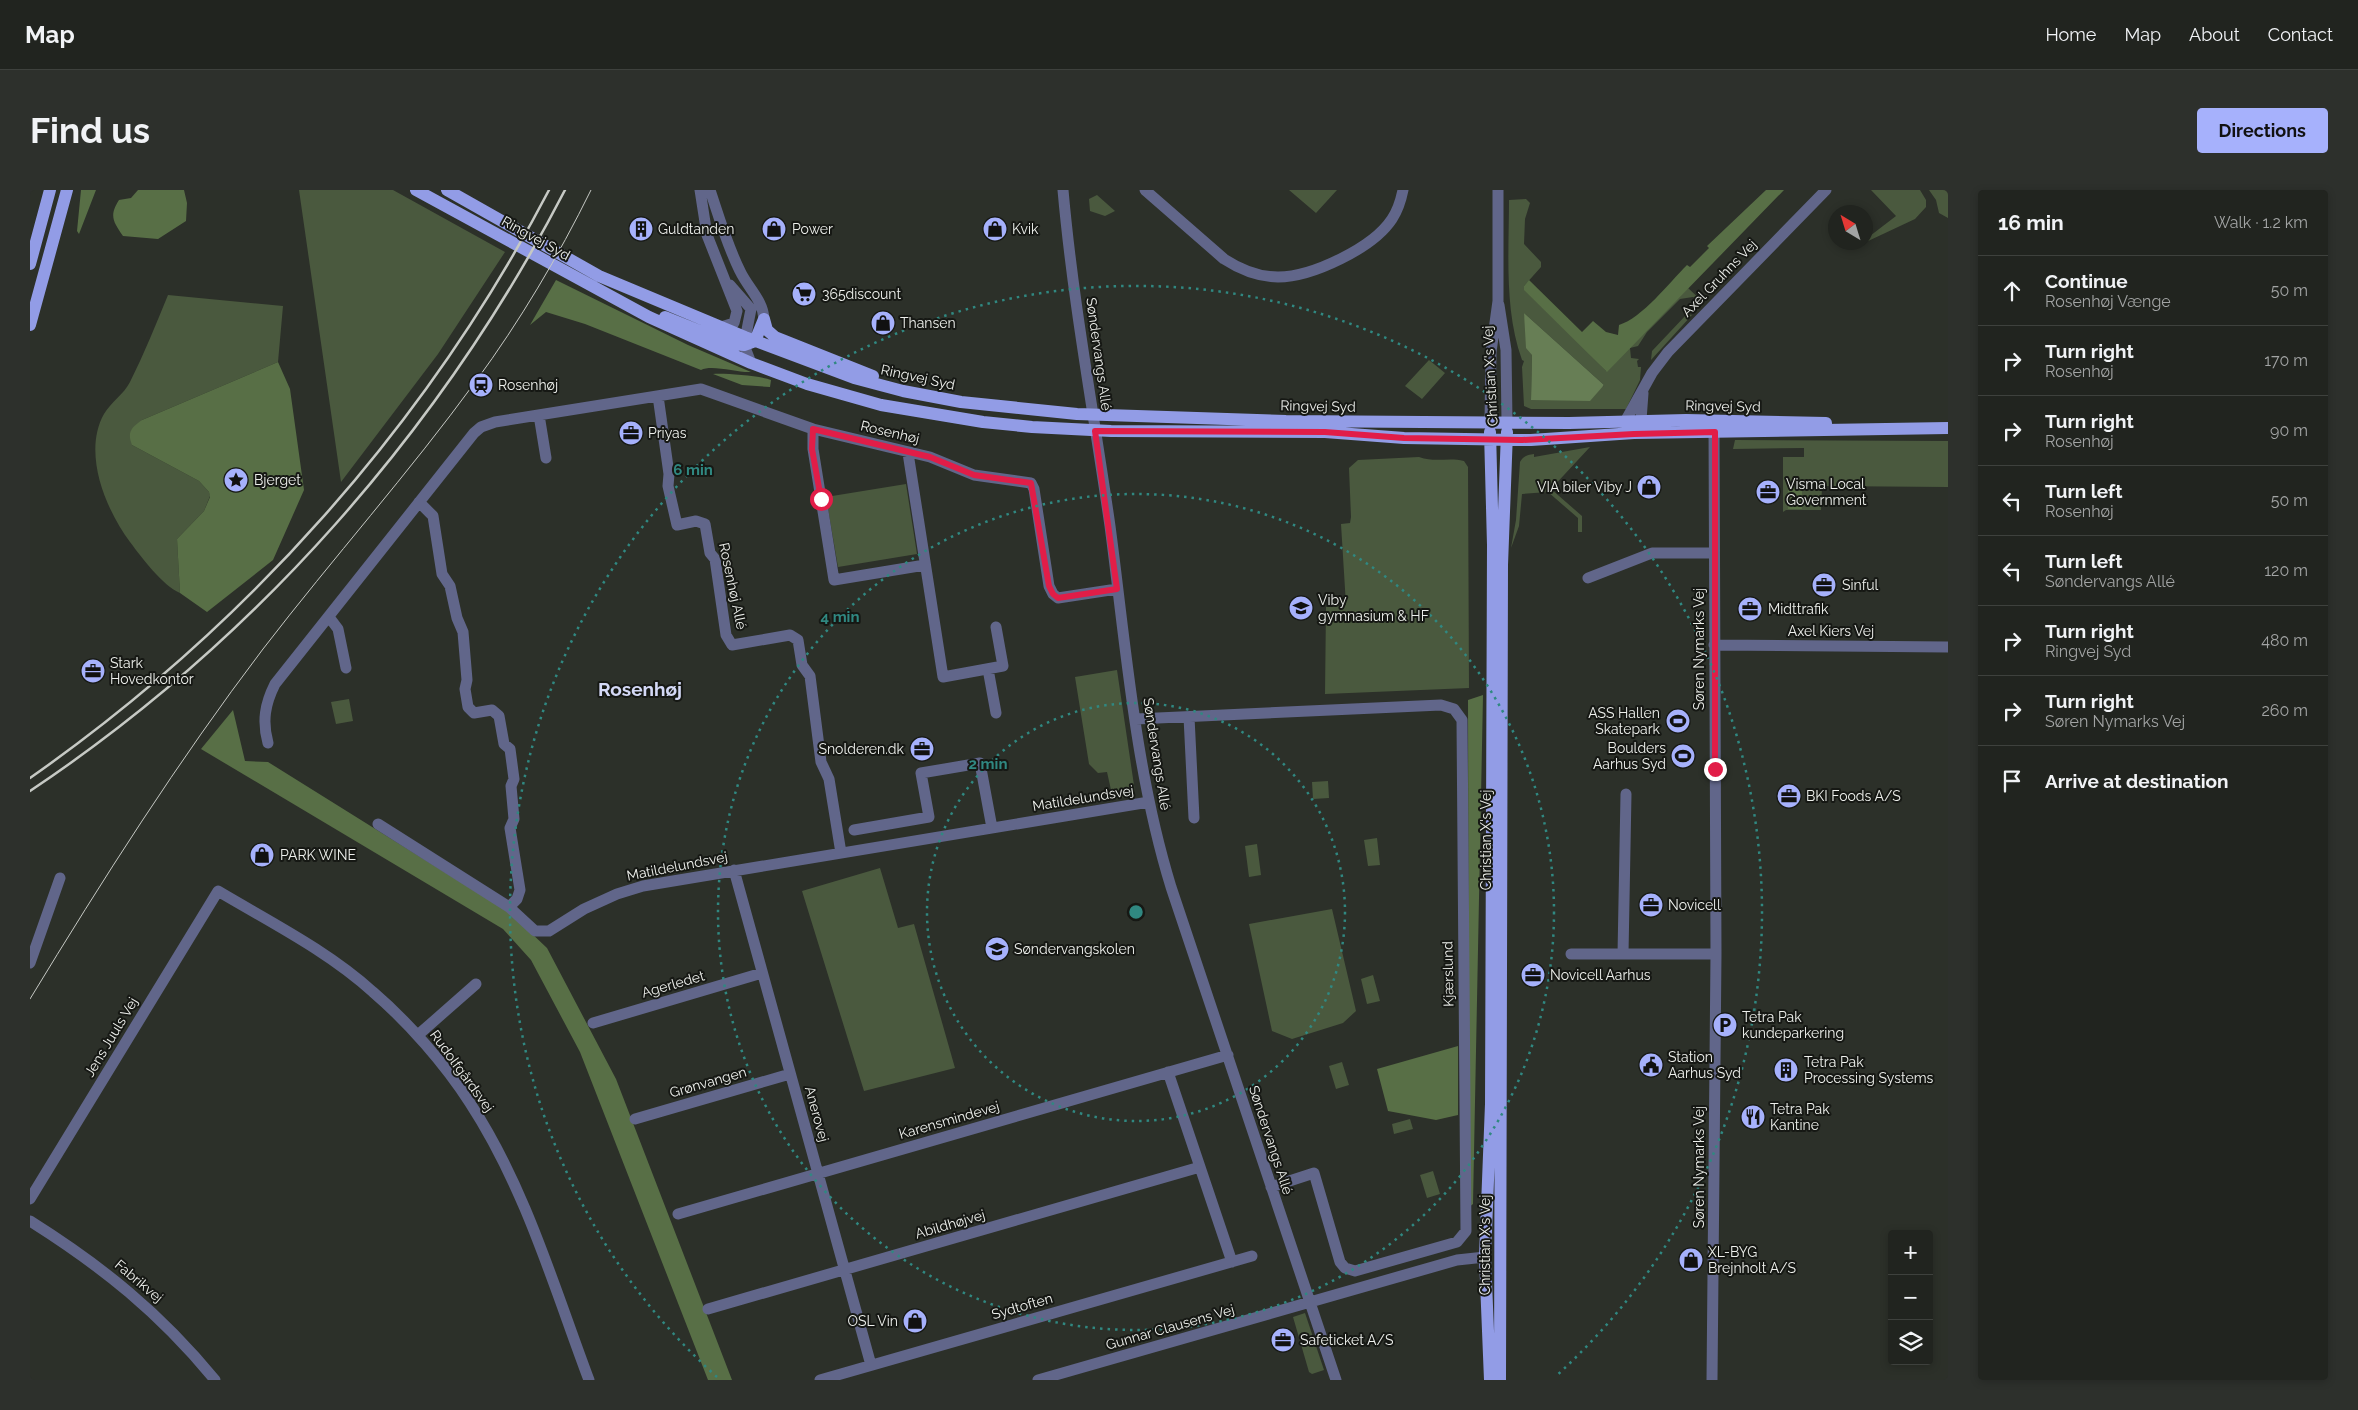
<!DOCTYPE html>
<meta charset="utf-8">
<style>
body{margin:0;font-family:Raleway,sans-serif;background:#2d302c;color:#f1f3f6}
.controls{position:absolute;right:15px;bottom:15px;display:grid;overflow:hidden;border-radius:5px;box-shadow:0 2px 8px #0003}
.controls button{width:45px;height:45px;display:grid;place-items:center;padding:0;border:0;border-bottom:1px solid #3e413d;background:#21241f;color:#f1f3f6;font:25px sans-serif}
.compass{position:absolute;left:1798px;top:15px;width:45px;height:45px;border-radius:50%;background:#21241f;box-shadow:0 2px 8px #0003;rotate:322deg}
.stop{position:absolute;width:15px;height:15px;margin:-11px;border:4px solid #e11d48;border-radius:50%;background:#fff}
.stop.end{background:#e11d48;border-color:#fff;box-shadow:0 1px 5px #0008}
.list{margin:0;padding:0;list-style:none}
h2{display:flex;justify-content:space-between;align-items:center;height:65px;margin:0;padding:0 20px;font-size:21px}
h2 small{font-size:16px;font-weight:400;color:#a2a4a4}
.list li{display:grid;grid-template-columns:32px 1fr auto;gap:15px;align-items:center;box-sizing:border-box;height:70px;padding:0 20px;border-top:1px solid #3e413d}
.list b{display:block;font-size:19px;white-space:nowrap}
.list p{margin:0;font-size:16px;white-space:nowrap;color:#a2a4a4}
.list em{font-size:16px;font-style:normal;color:#a2a4a4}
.icon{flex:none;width:28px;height:28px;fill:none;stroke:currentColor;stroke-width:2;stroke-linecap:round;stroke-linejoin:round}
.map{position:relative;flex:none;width:1918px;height:1190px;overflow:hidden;border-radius:5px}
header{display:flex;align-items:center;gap:30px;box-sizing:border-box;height:70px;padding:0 25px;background:#21241f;border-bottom:1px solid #3e413d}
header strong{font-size:24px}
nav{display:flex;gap:28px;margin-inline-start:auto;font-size:18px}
.intro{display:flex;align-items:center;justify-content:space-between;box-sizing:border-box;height:120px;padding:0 30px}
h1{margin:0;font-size:35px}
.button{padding:12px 22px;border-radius:5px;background:#a6b1fc;color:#111;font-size:18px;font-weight:700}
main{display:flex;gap:30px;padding:0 30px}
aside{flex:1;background:#21241f;border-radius:5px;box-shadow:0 2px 8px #0003}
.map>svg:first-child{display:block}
</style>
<header>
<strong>Map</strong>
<nav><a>Home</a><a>Map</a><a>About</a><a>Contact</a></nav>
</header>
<div class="intro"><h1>Find us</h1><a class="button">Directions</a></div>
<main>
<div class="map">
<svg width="1918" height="1190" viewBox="0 0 1918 1190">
<rect width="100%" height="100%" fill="#2c3029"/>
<path fill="#4a593e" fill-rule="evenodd" d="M269,0H363L475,62L408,164L311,292Z
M1259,0H1307L1286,23Z
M1841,0H1890L1896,10V17L1885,29L1836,52V49L1866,26Z
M1899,0H1918V28L1909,23L1906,10Z
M1067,5L1085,21L1075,26L1060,21L1059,9Z
M1496,9L1500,13L1495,29L1494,54L1511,72V77L1494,96L1576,181L1658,98L1674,113L1663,107L1650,109L1617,142L1608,156L1600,158L1601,168L1609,169L1607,171L1608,177H1611L1610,190L1596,219H1501L1494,216L1492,177L1494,171L1492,170C1474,120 1479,63 1479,10ZM1494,123L1574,195V196L1501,210L1502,165Z
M138,105L253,116L248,172L112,230L102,255L169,291L179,302L180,306L174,321L147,349L150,403C132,395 112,368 100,352C76,320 52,263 74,224C81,212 94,204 100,192C114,164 126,134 138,105Z
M1657,124L1662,125L1621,170L1622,161Z
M1399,170L1415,183L1392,209L1375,196Z
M1705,250L1918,251V297L1792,296L1791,320H1756L1753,322V267H1774V258L1703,259Z
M1560,257L1521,299L1552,326V342H1548V328L1518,302L1492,304L1489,336L1481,358L1486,330L1490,272C1493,266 1497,265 1504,264V267Z
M1389,267C1406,273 1418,267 1434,271L1438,277L1439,498L1295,504L1296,417L1316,415L1311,334L1320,333L1321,327L1319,278L1328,270Z
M876,294L887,364L808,377L796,307Z
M1087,480L1105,602L1102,606L1083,609L1077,582L1068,583L1059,574L1045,487Z
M319,509L323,531L306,534L301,512Z
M1298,591L1299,608L1283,609L1282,592Z
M1347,648L1350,675L1338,676L1334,650Z
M1227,654L1231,685L1219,687L1215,656Z
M850,678L868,738L884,734L925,878L834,901L772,701Z
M1302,719L1326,821L1313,833L1262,849L1242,841L1219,734Z
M1343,785L1350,811L1337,814L1331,789Z
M1312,872L1319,895L1306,899L1299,876Z
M1380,929L1383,939L1364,944L1362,934Z
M1403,981L1410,1004L1397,1008L1390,985Z
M1275,1123L1294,1180L1282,1184L1279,1182L1263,1127Z"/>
<path fill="#586f46" d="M51,0H66L49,44L47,41Z
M108,0H154L157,13L156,31L128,49L93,46C83,31 79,26 89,10L101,8Z
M1736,0H1754L1577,182L1494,100V96L1499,90L1552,142L1563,131L1576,142L1588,145L1589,135C1612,128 1639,93 1657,75L1660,77L1679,58L1677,56Z
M526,90L658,155L721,182C708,183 682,174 671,180L555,134L516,122L500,135Z
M248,172L260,199L274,300L243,370L177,422L150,403L147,349L174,321L180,307L179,302L169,291L102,255C97,242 101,238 112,230Z
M683,184C695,183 731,186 741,190L740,197L712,195Z
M1758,298L1772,299V319H1758Z
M1453,505L1443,1014L1439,1017L1438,510Z
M203,520L215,571L238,572L480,723L517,758L586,889L702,1190H678L550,862L501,770L473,739L171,559Z
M1428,856V925L1406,930L1358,921L1347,879Z"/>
<path fill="#677e55" d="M1494,123L1574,195L1560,211L1501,210L1502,165L1496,158Z"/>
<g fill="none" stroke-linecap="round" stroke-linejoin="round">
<path stroke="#61668a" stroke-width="11" d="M670,0L677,45L707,121L704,133L691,137
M680,0C689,27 697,55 710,81C718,98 733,110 734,129
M1033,0C1043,113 1064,224 1080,336C1096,457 1105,580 1141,697L1306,1190
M1115,0L1194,69C1211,80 1228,87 1248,87C1282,87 1343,58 1362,29C1368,20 1371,10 1373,0
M700,95L721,119L714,155L721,173
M1469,115L1476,160L1477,232
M628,206L639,284L638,296L647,335L666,331L675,334L680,363L685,369L696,445L702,455L760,445L768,450L772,475L780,486L791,572L799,589L811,663
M509,225L516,268
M1596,230L1622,183L1638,162L1796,0
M1611,230L1613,203
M1460,232L1461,162L1468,111V0
M783,239V259L804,390L895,375
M878,263L913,487L973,476L966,437
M389,312L403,326L412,384L420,396L427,428L433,442L437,490L435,499L438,517L444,523L462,520L469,526L474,554L480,559L484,589L481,596L484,629L480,638L490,700L487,709L479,717
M1558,388L1622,363H1684
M299,427L308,439L316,478
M1684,455L1918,457
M958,479L966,523
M1159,527L1164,628
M1106,529L1411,515L1424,519L1432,530L1436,1041L1427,1052L1325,1081L1315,1078L1310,1072L1284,983L1241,997
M238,553C232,531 235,514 245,494L444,243L451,237L465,232L671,199L783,239L900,267L944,285L1001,293L1004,299L1019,396L1023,404L1028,408L1087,399
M348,634L479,717L505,741H519L554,719L587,704L613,696L1119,612
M824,640L899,627L891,583L950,573L962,638
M704,680L841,1175
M1541,764H1686
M1593,764L1596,604
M0,773L30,688
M563,833L732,783
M388,845L446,794
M1138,882L1202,1072
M605,929L760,884
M0,1009L188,701C240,732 298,761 343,802C378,832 415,874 440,913C495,997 524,1097 559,1190
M648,1024L1198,865
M0,1031C73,1077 130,1123 185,1190
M678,1119L1170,977
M790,1190L1222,1066
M1008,1190L1427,1070L1455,1067
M1682,1190L1686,764L1684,234"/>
<path stroke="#929ce6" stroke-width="12" d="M386,0L619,127L721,173L777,194L851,215L953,232L1002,237L1081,241L1295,242L1374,248L1501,250L1604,243L1918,238
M417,0L569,86L715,147L824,188L873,201L931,212L1047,224L1256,231L1539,233L1656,230L1796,233
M0,74L20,0
M635,127L702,154L714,155L725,151L734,129
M734,129L737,140L745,147L843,186
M0,135L37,0
M1460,1190L1455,1067L1461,914L1463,355L1460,242
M1470,1190L1472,375L1477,242"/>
<path stroke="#c6c9c4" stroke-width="1" d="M0,809C73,689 148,571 233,459C303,368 379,283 446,191C490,131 528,67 561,0"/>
<path stroke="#c6c9c4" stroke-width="2.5" d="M0,588C216,437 397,234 519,0
M0,601C225,451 411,240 535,0"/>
</g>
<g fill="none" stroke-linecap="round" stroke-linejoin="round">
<path stroke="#e11d48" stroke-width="6" d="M791,309L782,259L783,239L900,267L944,285L1001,293L1019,396L1023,404L1028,408L1087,399L1065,241L1295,242L1374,248L1492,250L1604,244L1685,242V579"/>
</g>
<g fill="none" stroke="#308881" stroke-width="2.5" stroke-dasharray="2.5 5">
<circle cx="1106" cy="722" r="209"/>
<circle cx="1106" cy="722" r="418"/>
<path d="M687 1187A626 626 0 1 1 1525 1187"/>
</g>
<defs>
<symbol id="building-disc" viewBox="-11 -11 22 22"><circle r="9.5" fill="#a6b1fc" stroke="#161814"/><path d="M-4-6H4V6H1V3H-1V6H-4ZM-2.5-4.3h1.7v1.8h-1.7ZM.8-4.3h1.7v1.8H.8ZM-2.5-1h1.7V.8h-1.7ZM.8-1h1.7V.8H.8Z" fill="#111"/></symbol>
<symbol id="shop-disc" viewBox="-11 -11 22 22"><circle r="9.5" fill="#a6b1fc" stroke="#161814"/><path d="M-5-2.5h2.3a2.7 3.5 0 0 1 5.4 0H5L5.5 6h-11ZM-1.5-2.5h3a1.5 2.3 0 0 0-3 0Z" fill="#111"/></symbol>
<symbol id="supermarket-disc" viewBox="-11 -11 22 22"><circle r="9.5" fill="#a6b1fc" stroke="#161814"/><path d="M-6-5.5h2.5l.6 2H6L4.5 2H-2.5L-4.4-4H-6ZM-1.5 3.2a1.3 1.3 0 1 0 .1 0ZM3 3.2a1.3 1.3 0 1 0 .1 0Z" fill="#111"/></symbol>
<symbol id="station-disc" viewBox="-11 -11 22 22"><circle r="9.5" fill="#a6b1fc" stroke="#161814"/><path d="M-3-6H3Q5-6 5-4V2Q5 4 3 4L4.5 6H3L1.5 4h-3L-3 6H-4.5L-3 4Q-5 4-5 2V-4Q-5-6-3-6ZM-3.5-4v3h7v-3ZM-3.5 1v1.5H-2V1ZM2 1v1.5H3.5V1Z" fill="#111"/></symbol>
<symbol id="office-disc" viewBox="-11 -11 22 22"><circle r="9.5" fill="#a6b1fc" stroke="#161814"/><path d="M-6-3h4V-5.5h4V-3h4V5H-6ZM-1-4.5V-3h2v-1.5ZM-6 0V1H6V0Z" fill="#111"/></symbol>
<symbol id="sight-disc" viewBox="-11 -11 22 22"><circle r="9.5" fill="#a6b1fc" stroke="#161814"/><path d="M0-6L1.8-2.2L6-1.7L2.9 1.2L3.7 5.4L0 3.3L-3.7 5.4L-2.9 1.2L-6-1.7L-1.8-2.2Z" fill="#111"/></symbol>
<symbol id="university-disc" viewBox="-11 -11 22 22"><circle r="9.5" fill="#a6b1fc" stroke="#161814"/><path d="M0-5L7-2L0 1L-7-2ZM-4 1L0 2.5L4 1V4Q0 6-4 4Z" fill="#111"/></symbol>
<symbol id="stadium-disc" viewBox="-11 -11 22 22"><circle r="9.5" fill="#a6b1fc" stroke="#161814"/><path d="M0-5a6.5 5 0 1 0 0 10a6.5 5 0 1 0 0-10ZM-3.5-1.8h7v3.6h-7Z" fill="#111"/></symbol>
<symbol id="school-disc" viewBox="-11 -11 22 22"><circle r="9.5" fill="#a6b1fc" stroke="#161814"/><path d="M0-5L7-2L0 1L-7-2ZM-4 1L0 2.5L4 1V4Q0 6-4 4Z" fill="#111"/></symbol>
<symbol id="parking-disc" viewBox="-11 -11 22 22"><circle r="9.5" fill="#a6b1fc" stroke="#161814"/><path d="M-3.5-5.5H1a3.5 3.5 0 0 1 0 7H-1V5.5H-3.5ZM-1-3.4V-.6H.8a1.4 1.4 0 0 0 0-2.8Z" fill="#111"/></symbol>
<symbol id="civic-disc" viewBox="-11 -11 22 22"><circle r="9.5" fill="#a6b1fc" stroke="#161814"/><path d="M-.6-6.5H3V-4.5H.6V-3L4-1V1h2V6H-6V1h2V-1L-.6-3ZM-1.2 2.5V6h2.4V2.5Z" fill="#111"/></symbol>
<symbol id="restaurant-disc" viewBox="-11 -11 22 22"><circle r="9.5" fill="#a6b1fc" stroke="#161814"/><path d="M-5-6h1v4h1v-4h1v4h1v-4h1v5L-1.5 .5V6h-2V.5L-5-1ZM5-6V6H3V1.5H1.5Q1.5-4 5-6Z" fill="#111"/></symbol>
</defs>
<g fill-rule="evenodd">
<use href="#building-disc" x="597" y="25" width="28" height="28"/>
<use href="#shop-disc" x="730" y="25" width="28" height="28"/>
<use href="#shop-disc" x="951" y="25" width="28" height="28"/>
<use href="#supermarket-disc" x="760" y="90" width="28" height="28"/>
<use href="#shop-disc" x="839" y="119" width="28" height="28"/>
<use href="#station-disc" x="437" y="181" width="28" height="28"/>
<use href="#office-disc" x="587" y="229" width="28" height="28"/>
<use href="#sight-disc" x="192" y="276" width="28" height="28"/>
<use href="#shop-disc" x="1605" y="283" width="28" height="28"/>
<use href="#office-disc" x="1724" y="288" width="28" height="28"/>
<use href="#office-disc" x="1780" y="381" width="28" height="28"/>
<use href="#university-disc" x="1257" y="404" width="28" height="28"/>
<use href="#office-disc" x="1706" y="405" width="28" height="28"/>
<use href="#office-disc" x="49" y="467" width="28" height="28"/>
<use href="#stadium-disc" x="1634" y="517" width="28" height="28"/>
<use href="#office-disc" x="878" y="545" width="28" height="28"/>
<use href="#stadium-disc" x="1639" y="552" width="28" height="28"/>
<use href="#office-disc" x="1745" y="592" width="28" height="28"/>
<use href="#shop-disc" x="218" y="651" width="28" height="28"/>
<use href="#office-disc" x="1607" y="701" width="28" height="28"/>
<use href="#school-disc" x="953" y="745" width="28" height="28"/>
<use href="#office-disc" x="1489" y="771" width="28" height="28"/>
<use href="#parking-disc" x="1681" y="821" width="28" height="28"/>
<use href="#civic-disc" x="1607" y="861" width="28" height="28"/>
<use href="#building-disc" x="1742" y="866" width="28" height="28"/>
<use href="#restaurant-disc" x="1709" y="913" width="28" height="28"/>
<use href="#shop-disc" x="1647" y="1056" width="28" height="28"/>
<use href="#shop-disc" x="871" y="1117" width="28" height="28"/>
<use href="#office-disc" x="1239" y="1136" width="28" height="28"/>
</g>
<g text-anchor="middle" stroke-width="4" stroke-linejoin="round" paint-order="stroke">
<g font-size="14" fill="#eef0ec" stroke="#161814" text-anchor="start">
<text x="628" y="44">Guldtanden</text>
<text x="762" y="44">Power</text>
<text x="982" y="44">Kvik</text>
<text x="792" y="109">365discount</text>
<text x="870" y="138">Thansen</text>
<text x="468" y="200">Rosenhøj</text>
<text x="618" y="248">Priyas</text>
<text x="224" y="295">Bjerget</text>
<text x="1756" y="299">Visma Local<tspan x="1756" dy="16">Government</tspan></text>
<text x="1602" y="302" text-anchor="end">VIA biler Viby J</text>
<text x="1812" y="400">Sinful</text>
<text x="1288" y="415">Viby<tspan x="1288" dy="16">gymnasium &amp; HF</tspan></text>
<text x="1738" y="424">Midttrafik</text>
<text x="80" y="478">Stark<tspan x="80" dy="16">Hovedkontor</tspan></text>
<text x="1630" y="528" text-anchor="end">ASS Hallen<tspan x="1630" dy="16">Skatepark</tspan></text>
<text x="1636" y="563" text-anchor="end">Boulders<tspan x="1636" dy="16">Aarhus Syd</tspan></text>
<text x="874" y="564" text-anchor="end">Snolderen.dk</text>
<text x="1776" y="611">BKI Foods A/S</text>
<text x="250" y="670">PARK WINE</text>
<text x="1638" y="720">Novicell</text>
<text x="984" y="764">Søndervangskolen</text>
<text x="1520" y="790">Novicell Aarhus</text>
<text x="1712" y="832">Tetra Pak<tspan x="1712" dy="16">kundeparkering</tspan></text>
<text x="1638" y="872">Station<tspan x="1638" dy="16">Aarhus Syd</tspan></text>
<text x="1774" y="877">Tetra Pak<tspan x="1774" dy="16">Processing Systems</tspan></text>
<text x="1740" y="924">Tetra Pak<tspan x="1740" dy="16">Kantine</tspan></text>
<text x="1678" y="1067">XL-BYG<tspan x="1678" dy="16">Brejnholt A/S</tspan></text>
<text x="868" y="1136" text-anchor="end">OSL Vin</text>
<text x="1270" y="1155">Safeticket A/S</text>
</g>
<g font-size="14" fill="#eef0ec" stroke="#161814">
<text transform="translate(506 48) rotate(29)" y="5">Ringvej Syd</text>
<text transform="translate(1689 88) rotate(-46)" y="5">Axel Gruhns Vej</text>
<text transform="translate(1069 164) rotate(82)" y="5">Søndervangs Allé</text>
<text transform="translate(1460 186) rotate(-93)" y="5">Christian X's Vej</text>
<text transform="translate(888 187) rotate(12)" y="5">Ringvej Syd</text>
<text transform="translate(1288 216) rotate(1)" y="5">Ringvej Syd</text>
<text transform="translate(1693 216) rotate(1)" y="5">Ringvej Syd</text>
<text transform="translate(860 242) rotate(13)" y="5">Rosenhøj</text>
<text transform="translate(703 396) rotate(78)" y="5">Rosenhøj Allé</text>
<text x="1801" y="446">Axel Kiers Vej</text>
<text transform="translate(1669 459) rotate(-90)" y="5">Søren Nymarks Vej</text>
<text transform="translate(1127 564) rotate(81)" y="5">Søndervangs Allé</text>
<text transform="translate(1053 608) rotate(-9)" y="5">Matildelundsvej</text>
<text transform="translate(1456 650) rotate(-90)" y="5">Christian X's Vej</text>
<text transform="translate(647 676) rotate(-11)" y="5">Matildelundsvej</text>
<text transform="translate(1418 784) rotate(-91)" y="5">Kjærslund</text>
<text transform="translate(643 794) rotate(-16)" y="5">Agerledet</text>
<text transform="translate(81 847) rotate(-59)" y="5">Jens Juuls Vej</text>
<text transform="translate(432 881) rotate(54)" y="5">Rudolfgårdsvej</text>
<text transform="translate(678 892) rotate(-16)" y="5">Grønvangen</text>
<text transform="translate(787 924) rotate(75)" y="5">Anerovej</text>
<text transform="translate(919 930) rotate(-16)" y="5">Karensmindevej</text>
<text transform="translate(1241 950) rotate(72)" y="5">Søndervangs Allé</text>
<text transform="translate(1669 977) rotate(-90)" y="5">Søren Nymarks Vej</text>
<text transform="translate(920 1034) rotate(-16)" y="5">Abildhøjvej</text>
<text transform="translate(1455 1055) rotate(-90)" y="5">Christian X's Vej</text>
<text transform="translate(109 1091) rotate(40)" y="5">Fabrikvej</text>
<text transform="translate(992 1116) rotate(-16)" y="5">Sydtoften</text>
<text transform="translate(1140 1137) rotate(-16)" y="5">Gunnar Clausens Vej</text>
</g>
<g font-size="19" font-weight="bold" fill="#d4d9f6" stroke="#161814">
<text x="610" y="506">Rosenhøj</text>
</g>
</g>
<circle cx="1106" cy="722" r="8" fill="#308881" stroke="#161814" stroke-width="2.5"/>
<g font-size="15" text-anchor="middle" font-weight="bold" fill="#308881" stroke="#161814" stroke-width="4" stroke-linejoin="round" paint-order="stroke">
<text x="663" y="285">6 min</text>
<text x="810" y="432">4 min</text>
<text x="958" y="579">2 min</text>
</g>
</svg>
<div class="controls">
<button>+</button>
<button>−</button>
<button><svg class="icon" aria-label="layers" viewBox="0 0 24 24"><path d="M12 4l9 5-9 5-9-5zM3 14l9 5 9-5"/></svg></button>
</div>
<svg class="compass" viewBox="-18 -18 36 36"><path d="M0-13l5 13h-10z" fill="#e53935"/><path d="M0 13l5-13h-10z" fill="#a2a4a4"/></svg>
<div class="stop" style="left:791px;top:309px"></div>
<div class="stop end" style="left:1685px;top:579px"></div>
</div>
<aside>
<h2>16 min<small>Walk · 1.2 km</small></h2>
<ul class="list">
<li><svg class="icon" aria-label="ahead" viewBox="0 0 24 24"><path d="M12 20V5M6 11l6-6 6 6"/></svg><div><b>Continue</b><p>Rosenhøj Vænge</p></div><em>50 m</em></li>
<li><svg class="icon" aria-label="right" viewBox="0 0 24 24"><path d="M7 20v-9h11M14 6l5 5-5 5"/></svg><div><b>Turn right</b><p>Rosenhøj</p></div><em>170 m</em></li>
<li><svg class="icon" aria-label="right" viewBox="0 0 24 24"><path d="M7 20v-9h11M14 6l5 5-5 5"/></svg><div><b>Turn right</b><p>Rosenhøj</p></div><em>90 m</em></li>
<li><svg class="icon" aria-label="left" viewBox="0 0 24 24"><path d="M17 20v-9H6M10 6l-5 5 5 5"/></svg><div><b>Turn left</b><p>Rosenhøj</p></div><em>50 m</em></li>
<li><svg class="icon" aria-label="left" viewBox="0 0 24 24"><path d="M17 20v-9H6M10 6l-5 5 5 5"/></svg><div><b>Turn left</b><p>Søndervangs Allé</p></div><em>120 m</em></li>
<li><svg class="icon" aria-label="right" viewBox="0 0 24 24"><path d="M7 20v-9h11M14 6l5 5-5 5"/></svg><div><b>Turn right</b><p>Ringvej Syd</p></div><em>480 m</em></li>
<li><svg class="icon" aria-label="right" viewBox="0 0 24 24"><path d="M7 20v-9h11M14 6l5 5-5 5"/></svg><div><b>Turn right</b><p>Søren Nymarks Vej</p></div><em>260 m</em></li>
<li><svg class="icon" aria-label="arrive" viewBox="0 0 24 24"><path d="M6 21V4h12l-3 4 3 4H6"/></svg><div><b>Arrive at destination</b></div></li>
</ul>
</aside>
</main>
